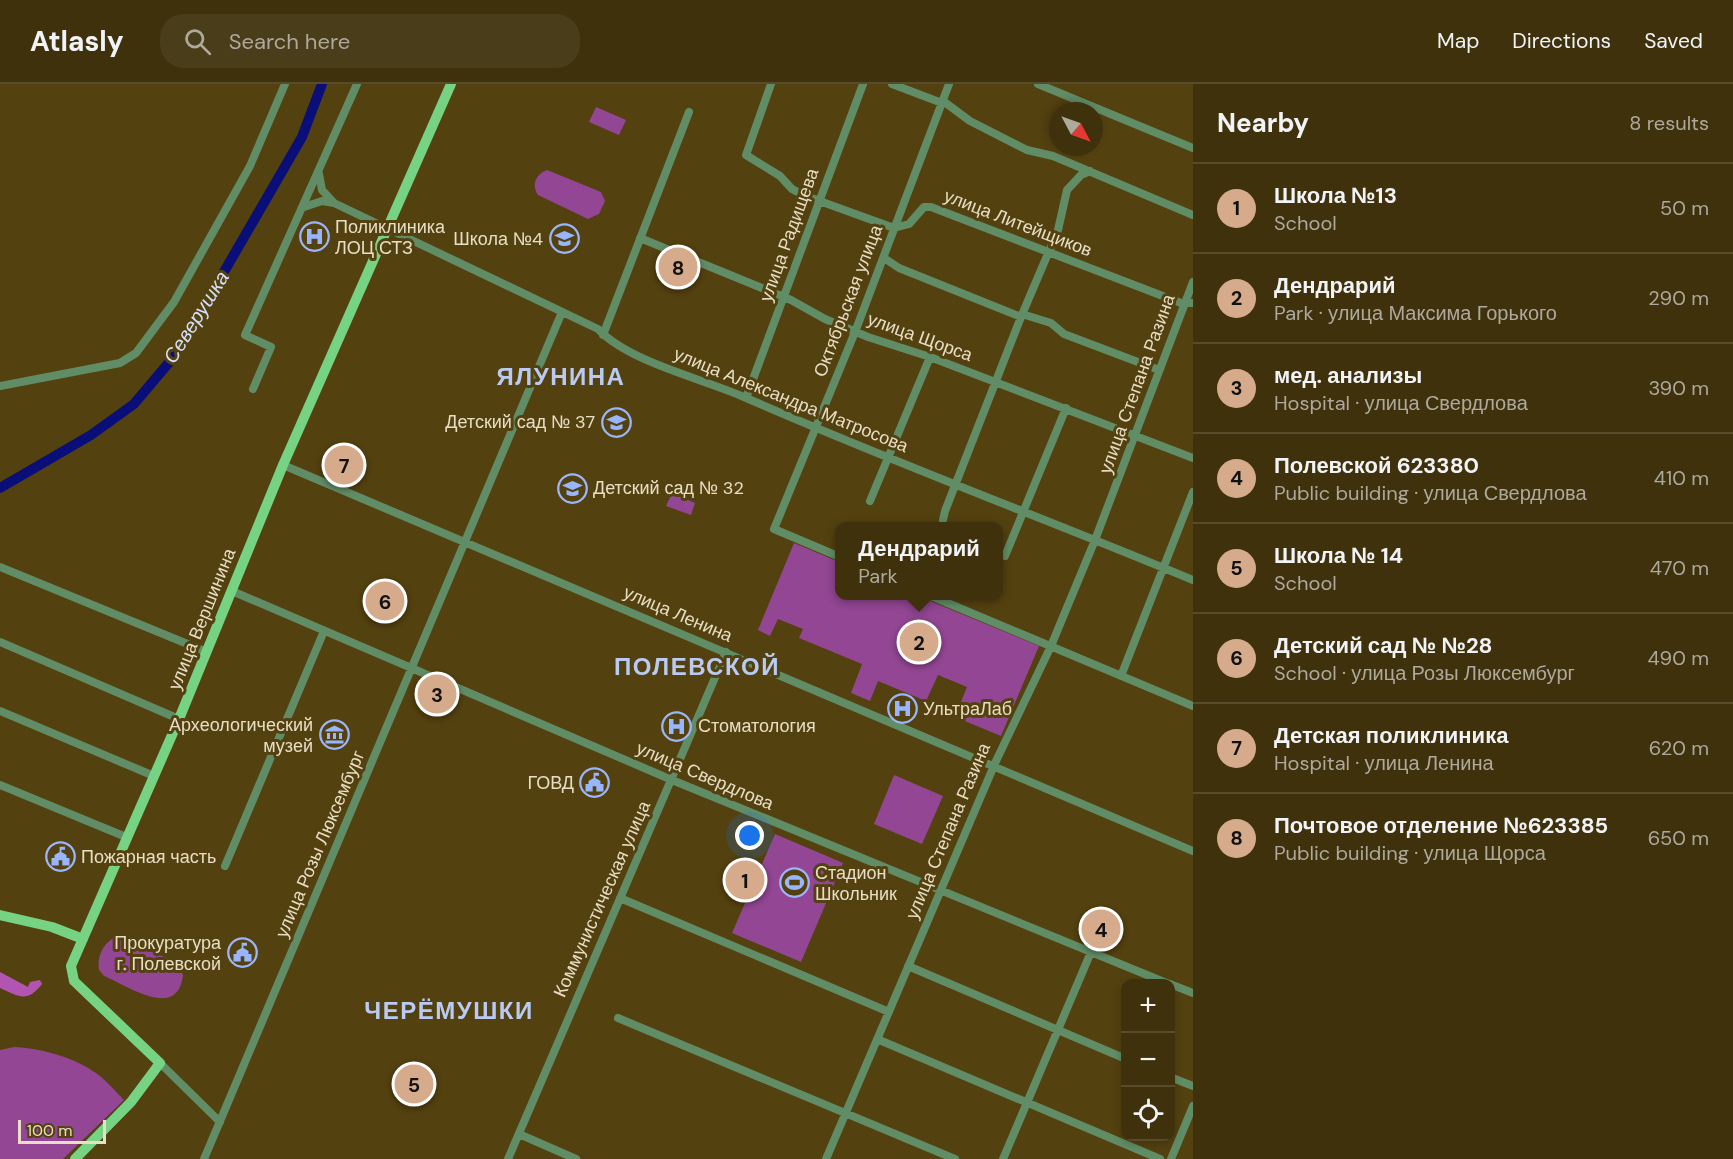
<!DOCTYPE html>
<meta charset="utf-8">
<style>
body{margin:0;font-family:"DM Sans",sans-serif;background:#4a3d1a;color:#f1f3f6}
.controls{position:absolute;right:18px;bottom:18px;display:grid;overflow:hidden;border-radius:12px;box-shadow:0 3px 9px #0003}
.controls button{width:54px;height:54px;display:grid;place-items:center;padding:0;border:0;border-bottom:2px solid #584c2d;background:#3f310c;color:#f1f3f6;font:30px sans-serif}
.compass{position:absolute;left:1049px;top:18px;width:54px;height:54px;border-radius:50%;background:#3f310c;box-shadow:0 3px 9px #0003;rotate:131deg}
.scale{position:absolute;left:18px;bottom:15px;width:88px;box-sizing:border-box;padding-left:6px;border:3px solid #e8dec5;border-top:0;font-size:16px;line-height:21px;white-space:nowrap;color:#e8dec5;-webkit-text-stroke:4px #544110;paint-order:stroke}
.you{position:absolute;left:750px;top:752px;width:21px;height:21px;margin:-15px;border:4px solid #fff;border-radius:50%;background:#1a73e8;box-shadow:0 0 0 9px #1a73e833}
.badge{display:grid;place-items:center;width:39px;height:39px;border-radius:50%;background:#d6ab8b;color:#111;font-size:20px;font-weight:700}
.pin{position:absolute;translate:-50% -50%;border:3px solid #fff;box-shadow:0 2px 6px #0006}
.popup{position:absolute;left:835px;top:438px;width:168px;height:78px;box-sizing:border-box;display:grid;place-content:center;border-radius:12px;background:#3f310c;filter:drop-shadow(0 2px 4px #0005);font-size:20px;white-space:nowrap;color:#ada99d}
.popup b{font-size:22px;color:#f1f3f6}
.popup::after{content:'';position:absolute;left:50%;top:100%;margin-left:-12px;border:12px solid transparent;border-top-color:#3f310c}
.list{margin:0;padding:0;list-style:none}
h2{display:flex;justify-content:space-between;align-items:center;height:78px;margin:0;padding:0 24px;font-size:26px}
h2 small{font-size:20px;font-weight:400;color:#ada99d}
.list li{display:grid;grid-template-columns:39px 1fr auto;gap:18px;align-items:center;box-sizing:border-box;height:90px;padding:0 24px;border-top:2px solid #584c2d}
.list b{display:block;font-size:22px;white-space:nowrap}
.list p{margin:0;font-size:20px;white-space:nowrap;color:#ada99d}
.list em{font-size:20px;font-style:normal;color:#ada99d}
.icon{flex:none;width:33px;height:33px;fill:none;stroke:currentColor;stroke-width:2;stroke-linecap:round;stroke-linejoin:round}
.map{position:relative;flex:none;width:1193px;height:1075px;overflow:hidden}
header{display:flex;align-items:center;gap:36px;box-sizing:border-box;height:84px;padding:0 30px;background:#3f310c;border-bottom:2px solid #584c2d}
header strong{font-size:28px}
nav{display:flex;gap:33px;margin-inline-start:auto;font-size:21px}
.search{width:420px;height:54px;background:#4a3d1a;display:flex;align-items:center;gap:15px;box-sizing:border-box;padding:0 21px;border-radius:24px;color:#ada99d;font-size:22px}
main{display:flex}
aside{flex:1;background:#3f310c}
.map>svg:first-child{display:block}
</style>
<header>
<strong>Atlasly</strong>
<div class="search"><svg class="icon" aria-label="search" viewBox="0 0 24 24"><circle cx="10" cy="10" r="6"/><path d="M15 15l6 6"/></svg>Search here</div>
<nav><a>Map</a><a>Directions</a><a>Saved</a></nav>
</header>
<main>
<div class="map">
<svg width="1193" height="1075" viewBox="0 0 1193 1075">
<rect width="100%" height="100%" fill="#544110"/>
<path fill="#924693" d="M596,23L626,36L619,51L589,38Z
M547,86L601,108L605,117L599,130L588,135L538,111C531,101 536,90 547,86Z
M672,409L695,419L691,431L666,422Z
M794,459L839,478L840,512H918L1039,562L1001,652L955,633L967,603L938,591L926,617L878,597L870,617L851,609L862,580L799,554L803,545L778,535L770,552L758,546Z
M894,691L943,712L922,760L874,740Z
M775,750L843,779L801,878L732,849Z
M113,854L121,855L176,878L183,891C178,937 128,902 104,892L99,886C97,873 102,862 113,854Z
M14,963C41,964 73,973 96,989C106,996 115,1007 124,1016L63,1075H0V966Z"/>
<path fill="#b255b2" d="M0,888L28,903L30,898L40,896L42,900C27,919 20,913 0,904Z"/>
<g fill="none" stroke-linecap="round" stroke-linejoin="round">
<path stroke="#0a0e78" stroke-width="10" d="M0,404L91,351L134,320L177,269L302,53L322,0"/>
<path stroke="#618d66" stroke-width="8" d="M771,0L746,71L780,92L792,105L803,111L894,144L909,140L924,123H931L1181,219H1193
M892,0L942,19
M1038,0L1193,64
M943,17L970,37L1027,66L1053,72L1193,131
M319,90L322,106L334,119L598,245C629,278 701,294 744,313C892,378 1044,434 1193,496
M304,123L322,117L334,119
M640,154L791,216L825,235L868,253L930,273L1193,374
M884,174L899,184L1021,233
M1022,230L1051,239L1064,250L1159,286
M603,251L689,28
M0,302L120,279L136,269L174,218L250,82L285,0
M253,305L271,263L245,251L357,0
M746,314L863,0
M283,381L1193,767
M870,417L930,273
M943,436L945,427L1021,233L1058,146L1067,106L1081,91L1090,87
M1005,472L1066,324
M840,473L774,445L855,248L949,0
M0,483L207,568
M232,507L672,696L1169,900
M931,512L1193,622
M0,558L179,635
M1121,592L1193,408
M0,627L154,692
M0,701L126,753
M225,782L324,547
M620,814L889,928
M908,882L1126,975
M1170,900L1193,909
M618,934L955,1075
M877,955L1160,1075
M160,979L220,1038
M1170,993L1193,1002
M519,1050L576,1075
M204,1075L562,228
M508,1075L726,568
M826,1075L996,677L1051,562L1095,456L1193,198
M1003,1075L1091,868
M1171,1075L1193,1022"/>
<path stroke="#76d384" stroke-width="10" d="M0,831L52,843L83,855
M75,1075L131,1018L160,979L74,897L71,882L179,635L283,381L451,0"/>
</g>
<defs>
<symbol id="hospital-ring" viewBox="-11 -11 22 22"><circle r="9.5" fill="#544110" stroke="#99b5fd" stroke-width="1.5"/><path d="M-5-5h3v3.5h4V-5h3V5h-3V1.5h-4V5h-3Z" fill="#99b5fd"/></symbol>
<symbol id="school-ring" viewBox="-11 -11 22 22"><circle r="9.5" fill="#544110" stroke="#99b5fd" stroke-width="1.5"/><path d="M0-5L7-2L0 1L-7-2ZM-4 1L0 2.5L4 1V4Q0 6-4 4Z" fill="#99b5fd"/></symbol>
<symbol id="museum-ring" viewBox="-11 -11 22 22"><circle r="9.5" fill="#544110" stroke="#99b5fd" stroke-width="1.5"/><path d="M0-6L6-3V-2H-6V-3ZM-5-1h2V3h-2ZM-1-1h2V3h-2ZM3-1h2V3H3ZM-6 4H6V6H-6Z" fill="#99b5fd"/></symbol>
<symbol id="civic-ring" viewBox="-11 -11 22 22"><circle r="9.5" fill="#544110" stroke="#99b5fd" stroke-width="1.5"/><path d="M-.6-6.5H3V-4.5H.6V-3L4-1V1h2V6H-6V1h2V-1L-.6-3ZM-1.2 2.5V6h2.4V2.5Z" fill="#99b5fd"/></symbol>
<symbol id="stadium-ring" viewBox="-11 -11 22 22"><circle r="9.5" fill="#544110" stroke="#99b5fd" stroke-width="1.5"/><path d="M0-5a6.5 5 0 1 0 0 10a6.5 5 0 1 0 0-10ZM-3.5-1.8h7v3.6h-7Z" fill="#99b5fd"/></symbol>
</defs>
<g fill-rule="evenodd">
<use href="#hospital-ring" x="298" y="136" width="33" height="33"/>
<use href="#school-ring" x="548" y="138" width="33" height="33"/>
<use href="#school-ring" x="600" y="322" width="33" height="33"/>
<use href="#school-ring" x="556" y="388" width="33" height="33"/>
<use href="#hospital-ring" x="886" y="608" width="33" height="33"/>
<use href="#hospital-ring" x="660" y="626" width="33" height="33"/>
<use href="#museum-ring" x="318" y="634" width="33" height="33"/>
<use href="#civic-ring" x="578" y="682" width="33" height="33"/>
<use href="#civic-ring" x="44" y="756" width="33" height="33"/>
<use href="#stadium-ring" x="778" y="782" width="33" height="33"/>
<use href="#civic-ring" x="226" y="852" width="33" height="33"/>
</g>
<g text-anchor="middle" stroke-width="6" stroke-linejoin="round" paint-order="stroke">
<g font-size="18" fill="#e8dec5" stroke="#544110">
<text transform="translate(1018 139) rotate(21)" y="6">улица Литейщиков</text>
<text transform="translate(789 151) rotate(-70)" y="6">улица Радищева</text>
<text transform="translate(848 217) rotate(-69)" y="6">Октябрьская улица</text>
<text transform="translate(920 253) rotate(20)" y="6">улица Щорса</text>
<text transform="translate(1137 300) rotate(-70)" y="6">улица Степана Разина</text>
<text transform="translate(791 316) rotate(22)" y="6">улица Александра Матросова</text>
<text transform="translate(678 530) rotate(23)" y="6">улица Ленина</text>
<text transform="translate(202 535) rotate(-68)" y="6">улица Вершинина</text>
<text transform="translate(705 692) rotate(23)" y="6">улица Свердлова</text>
<text transform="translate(948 747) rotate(-67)" y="6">улица Степана Разина</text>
<text transform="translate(320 760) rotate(-67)" y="6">улица Розы Люксембург</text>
<text transform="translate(602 815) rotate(-66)" y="6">Коммунистическая улица</text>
</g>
<g font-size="18" fill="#e8dec5" stroke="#544110" text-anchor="start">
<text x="335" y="149">Поликлиника<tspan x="335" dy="21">ЛОЦ СТЗ</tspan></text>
<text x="543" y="161" text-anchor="end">Школа №4</text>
<text x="595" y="344" text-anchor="end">Детский сад № 37</text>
<text x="593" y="410">Детский сад № 32</text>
<text x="923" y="631">УльтраЛаб</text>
<text x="313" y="647" text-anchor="end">Археологический<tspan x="313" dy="21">музей</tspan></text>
<text x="698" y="648">Стоматология</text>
<text x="574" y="705" text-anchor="end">ГОВД</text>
<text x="81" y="779">Пожарная часть</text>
<text x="815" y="795">Стадион<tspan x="815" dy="21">Школьник</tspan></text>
<text x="221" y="865" text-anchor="end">Прокуратура<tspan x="221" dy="21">г. Полевской</tspan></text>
</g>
<g font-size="20" font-style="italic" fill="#d4e0fb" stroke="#544110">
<text transform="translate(196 233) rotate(-58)" y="7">Северушка</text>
</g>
<g font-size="24" font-weight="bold" letter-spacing="1.5" fill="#b9caf3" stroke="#544110">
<text x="561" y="301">ЯЛУНИНА</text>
<text x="697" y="591">ПОЛЕВСКОЙ</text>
<text x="449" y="935">ЧЕРЁМУШКИ</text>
</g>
</g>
</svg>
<div class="controls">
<button>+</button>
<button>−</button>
<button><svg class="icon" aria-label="locate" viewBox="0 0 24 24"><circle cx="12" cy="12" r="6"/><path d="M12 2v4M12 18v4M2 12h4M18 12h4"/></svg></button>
</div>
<svg class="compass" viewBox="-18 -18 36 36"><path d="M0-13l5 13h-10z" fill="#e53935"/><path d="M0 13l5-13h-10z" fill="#ada99d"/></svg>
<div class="scale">100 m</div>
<div class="you"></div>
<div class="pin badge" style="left:745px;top:796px">1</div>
<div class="pin badge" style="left:919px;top:558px">2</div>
<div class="popup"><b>Дендрарий</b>Park</div>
<div class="pin badge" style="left:437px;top:610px">3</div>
<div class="pin badge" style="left:1101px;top:845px">4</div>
<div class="pin badge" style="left:414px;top:1000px">5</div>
<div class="pin badge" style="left:385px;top:517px">6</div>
<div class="pin badge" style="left:344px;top:381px">7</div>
<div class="pin badge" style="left:678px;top:183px">8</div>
</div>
<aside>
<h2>Nearby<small>8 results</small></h2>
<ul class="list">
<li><span class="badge">1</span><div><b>Школа №13</b><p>School</p></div><em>50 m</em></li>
<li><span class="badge">2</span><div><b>Дендрарий</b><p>Park · улица Максима Горького</p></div><em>290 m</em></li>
<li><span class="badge">3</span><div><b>мед. анализы</b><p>Hospital · улица Свердлова</p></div><em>390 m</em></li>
<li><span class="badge">4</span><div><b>Полевской 623380</b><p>Public building · улица Свердлова</p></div><em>410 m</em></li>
<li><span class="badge">5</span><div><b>Школа № 14</b><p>School</p></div><em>470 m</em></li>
<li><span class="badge">6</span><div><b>Детский сад № №28</b><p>School · улица Розы Люксембург</p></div><em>490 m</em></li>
<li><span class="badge">7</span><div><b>Детская поликлиника</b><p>Hospital · улица Ленина</p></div><em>620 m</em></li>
<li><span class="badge">8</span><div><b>Почтовое отделение №623385</b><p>Public building · улица Щорса</p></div><em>650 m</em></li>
</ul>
</aside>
</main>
